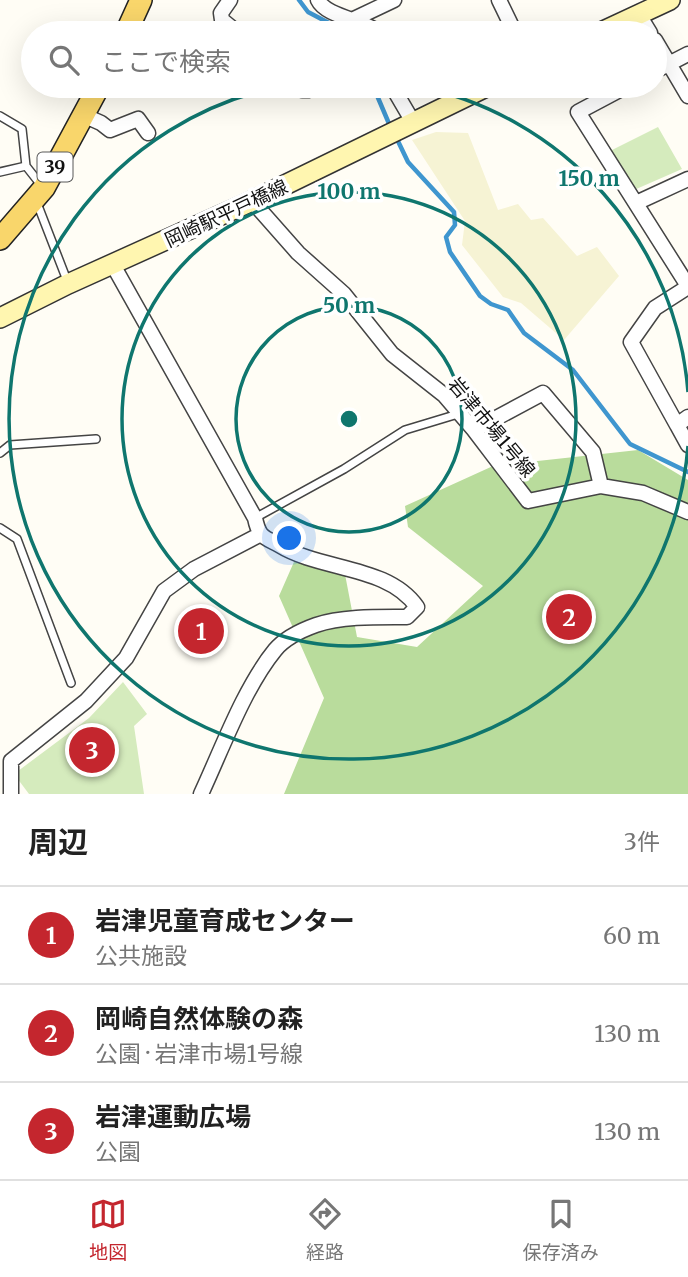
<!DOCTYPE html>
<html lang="ja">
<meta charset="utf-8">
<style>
body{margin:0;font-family:Merriweather,"Noto Sans JP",serif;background:#f6f6f6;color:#222}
.you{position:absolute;left:290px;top:539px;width:24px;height:24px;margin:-18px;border:5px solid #fff;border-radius:50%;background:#1a73e8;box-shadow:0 0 0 10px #1a73e833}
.badge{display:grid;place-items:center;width:46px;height:46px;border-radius:50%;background:#c4262e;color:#fff;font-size:23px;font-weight:700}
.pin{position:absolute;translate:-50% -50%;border:4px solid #fff;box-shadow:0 2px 7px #0006}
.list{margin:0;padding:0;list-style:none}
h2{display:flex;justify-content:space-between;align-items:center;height:91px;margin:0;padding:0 28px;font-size:30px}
h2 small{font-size:23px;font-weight:400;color:#767676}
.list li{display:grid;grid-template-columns:46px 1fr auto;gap:21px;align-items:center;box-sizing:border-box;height:98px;padding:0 28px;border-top:2px solid #e0e0e0}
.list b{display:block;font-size:26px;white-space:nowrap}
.list p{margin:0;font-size:23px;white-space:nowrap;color:#767676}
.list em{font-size:23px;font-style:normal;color:#767676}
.icon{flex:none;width:38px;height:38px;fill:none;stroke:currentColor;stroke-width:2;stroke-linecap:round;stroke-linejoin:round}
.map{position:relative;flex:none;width:688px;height:794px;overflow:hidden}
.search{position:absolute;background:#fff;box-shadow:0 7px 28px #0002;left:21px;right:21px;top:21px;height:77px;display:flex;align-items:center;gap:18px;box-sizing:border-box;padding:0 24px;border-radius:38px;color:#767676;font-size:26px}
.sheet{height:385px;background:#fff}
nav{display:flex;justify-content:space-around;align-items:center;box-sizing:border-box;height:98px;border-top:2px solid #e0e0e0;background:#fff;font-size:19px;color:#767676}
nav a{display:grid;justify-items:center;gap:4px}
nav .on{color:#c4262e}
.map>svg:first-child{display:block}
</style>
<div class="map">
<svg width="688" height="794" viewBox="0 0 688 794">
<rect width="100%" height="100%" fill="#fffdf5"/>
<path fill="#f6f3d4" d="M436,132L468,133L498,210L518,204L531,220L543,218L577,256L597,247L619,276L564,340L521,303L503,297L462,245L465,221L412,140Z"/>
<path fill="#d5ebbd" d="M658,127L682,169L634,190L610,151Z
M123,682L147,714L134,726L144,794H29L14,774L89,718Z"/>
<path fill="#b9dc9c" d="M638,450L688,480V794H284L324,698L279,596L297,555L344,569L357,637L417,647L483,586L408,527L405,506L493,466Z"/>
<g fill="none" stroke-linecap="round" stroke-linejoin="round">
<path stroke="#3f96cf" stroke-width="4.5" d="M299,0L308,12L348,33
M373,86L390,126
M396,137L408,162L454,212L455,225L446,237L450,252L480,296L491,304L508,310L524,333L573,370L630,444L688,472"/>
</g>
<path fill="#5a524d" d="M202,615L219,640L203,651L186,626Z"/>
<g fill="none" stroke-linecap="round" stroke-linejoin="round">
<defs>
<path id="lane" d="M0,116L22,129L26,166
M0,172L26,166L41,185
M37,203L68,283
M0,453L10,445L96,439
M255,518L344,469L405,430L458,414
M0,528L17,539L71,683"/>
<path id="street" d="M230,0L221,13L222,20L238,33
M318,0C326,17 365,20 380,33
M499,0L515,33
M639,15L650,33
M354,19L394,0
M351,33L354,19
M655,40L688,96
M655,71L688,54
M299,86L302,90H308L318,86
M394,86L396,93L413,122
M627,86L578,112L688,286
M83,115L101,123L110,130L138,119L148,133
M252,201L298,253L344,294L392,354L444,395L474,430L528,501L601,486L643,493L688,512
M636,203L688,179
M113,265L255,518C256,523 258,530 261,534C265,539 274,542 279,545C321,571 388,565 417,607L407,617C379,617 342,616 316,625C302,630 284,639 275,650C244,688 222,749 201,794
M688,417L677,425L688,445
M677,425L631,342L655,308L688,287
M474,430L543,393L593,452L601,486
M11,794V761L86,701L126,658L164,591L194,569L261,534"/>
<path id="secondary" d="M599,33L670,0
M0,318L68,284L252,201L488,86"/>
<path id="primary" d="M126,33L141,0
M0,239L44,188L99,86"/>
</defs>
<use href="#lane" stroke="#444" stroke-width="10"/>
<use href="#street" stroke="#444" stroke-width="17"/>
<use href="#secondary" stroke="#333" stroke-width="22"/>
<use href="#primary" stroke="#222" stroke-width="24"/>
<use href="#lane" stroke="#fff" stroke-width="7"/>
<use href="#street" stroke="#fff" stroke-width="14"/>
<use href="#secondary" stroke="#fff6b0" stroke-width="19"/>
<use href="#primary" stroke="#f9d66b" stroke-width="21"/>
</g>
<g fill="none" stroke="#0f766e" stroke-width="3.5">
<circle cx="349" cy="419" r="113"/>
<circle cx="349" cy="419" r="227"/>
<path d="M688 446A340 340 0 1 1 281 86M417 86A340 340 0 0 1 688 392"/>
</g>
<g text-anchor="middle" stroke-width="7" stroke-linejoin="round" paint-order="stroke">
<rect fill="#fff" stroke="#585858" stroke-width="2" x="37.5" y="152.5" width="35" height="29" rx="5"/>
<g font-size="18" font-weight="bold" fill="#111">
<text x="55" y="173">39</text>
</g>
<g font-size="19" fill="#111" stroke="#fff">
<text transform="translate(226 213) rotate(-25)" y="7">岡崎駅平戸橋線</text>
<text transform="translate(492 427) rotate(50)" y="7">岩津市場1号線</text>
</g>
</g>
<circle cx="349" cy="419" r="10" fill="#0f766e" stroke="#fff" stroke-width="3.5"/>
<g font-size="21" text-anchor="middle" font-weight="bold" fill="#0f766e" stroke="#fff" stroke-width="7" stroke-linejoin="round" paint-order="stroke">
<text x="589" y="186">150 m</text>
<text x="349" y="199">100 m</text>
<text x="349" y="313">50 m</text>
</g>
</svg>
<div class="you"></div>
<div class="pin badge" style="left:201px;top:631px">1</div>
<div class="pin badge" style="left:569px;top:617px">2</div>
<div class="pin badge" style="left:92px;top:750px">3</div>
<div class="search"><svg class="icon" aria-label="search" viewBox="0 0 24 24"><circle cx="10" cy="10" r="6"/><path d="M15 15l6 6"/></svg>ここで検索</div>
</div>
<section class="sheet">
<h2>周辺<small>3件</small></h2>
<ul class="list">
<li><span class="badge">1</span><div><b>岩津児童育成センター</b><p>公共施設</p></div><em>60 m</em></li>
<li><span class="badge">2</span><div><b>岡崎自然体験の森</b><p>公園 · 岩津市場1号線</p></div><em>130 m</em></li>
<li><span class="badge">3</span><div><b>岩津運動広場</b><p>公園</p></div><em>130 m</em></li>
</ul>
</section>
<nav>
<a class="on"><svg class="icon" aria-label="map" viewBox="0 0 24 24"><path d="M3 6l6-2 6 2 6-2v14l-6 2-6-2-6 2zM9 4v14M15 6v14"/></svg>地図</a>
<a><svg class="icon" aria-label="directions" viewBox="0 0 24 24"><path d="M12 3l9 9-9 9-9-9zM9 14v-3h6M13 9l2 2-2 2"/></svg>経路</a>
<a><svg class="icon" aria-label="saved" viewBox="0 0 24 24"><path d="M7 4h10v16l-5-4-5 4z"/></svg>保存済み</a>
</nav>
